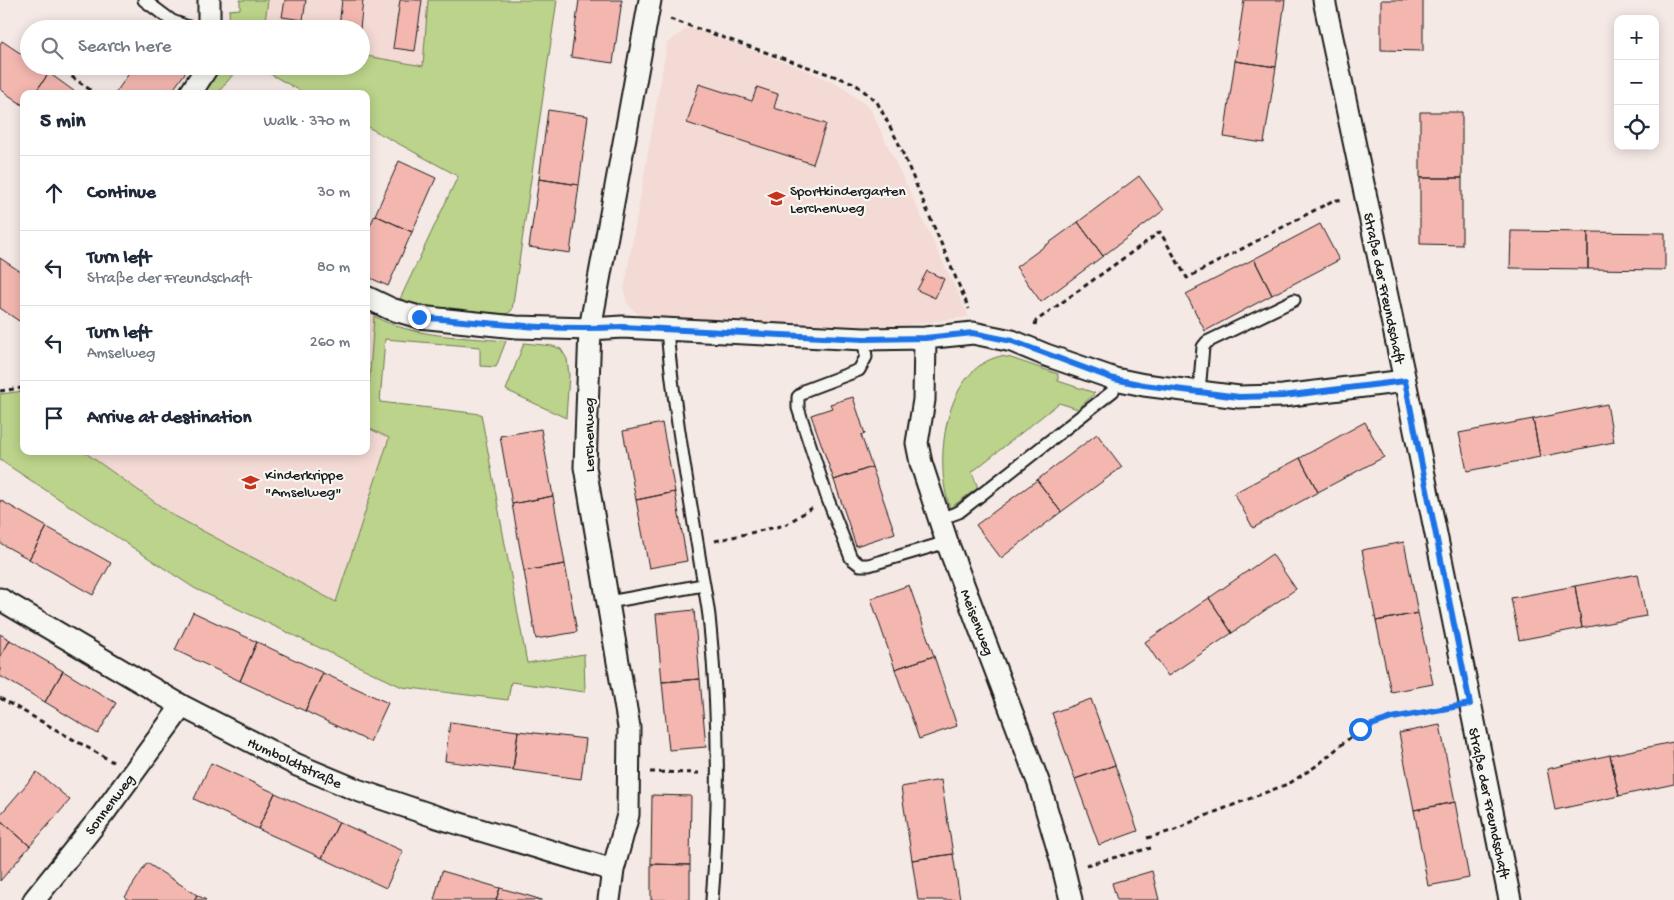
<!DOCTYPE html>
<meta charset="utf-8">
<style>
body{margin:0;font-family:"Gochi Hand",sans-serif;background:#f2f2f3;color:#1f2937}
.controls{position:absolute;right:15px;top:15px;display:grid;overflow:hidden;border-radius:10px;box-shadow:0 2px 12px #0003}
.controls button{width:45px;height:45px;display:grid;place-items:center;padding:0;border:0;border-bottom:1px solid #e0e1e3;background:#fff;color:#1f2937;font:25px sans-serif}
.stop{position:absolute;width:15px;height:15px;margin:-11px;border:4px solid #1a73e8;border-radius:50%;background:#fff}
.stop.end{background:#1a73e8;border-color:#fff;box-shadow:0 1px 5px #0008}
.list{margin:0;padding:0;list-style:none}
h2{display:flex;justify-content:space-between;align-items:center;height:65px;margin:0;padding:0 20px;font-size:21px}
h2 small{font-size:16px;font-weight:400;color:#747a83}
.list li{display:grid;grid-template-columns:32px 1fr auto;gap:15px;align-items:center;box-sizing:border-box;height:75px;padding:0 20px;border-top:1px solid #e0e1e3}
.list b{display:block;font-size:19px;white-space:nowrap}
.list p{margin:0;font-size:16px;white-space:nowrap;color:#747a83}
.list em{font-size:16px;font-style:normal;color:#747a83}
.icon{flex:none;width:28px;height:28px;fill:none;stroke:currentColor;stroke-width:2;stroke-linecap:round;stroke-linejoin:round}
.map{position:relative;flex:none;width:1674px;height:900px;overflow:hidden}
.search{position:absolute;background:#fff;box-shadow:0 2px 12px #0003;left:20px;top:20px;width:350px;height:55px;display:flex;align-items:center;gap:12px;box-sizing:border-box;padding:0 18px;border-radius:28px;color:#747a83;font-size:19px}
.panel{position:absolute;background:#fff;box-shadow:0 2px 12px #0003;left:20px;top:90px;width:350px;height:365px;border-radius:10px}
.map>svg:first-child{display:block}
</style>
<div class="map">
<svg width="1674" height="900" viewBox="0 0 1674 900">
<rect width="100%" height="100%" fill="#f5e9e5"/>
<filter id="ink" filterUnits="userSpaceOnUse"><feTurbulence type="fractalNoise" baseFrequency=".02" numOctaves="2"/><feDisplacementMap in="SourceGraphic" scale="10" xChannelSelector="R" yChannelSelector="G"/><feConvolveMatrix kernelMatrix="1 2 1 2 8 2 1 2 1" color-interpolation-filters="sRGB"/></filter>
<g filter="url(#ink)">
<path fill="#f4dad5" d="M268,0H428L423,66L361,55V29H264Z
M689,27L806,70L840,85L870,108L969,317L868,330L651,319L639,315L632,309L626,301L624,290L667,43Z
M366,312L374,316L366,427L389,437L336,602L173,515L83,451H366Z"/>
<path fill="#bbd38a" stroke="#6c7853" d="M240,0H268L264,29H230L229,10L240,9Z
M428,0H557L512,310L507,314L420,308L400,299L458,176L366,126V94H306L256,66H361V55L423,66Z
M218,66H240L217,94H200Z
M374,316C410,337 464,337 506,341L496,367L480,366V347L385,339L380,402L481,414L527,663L584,654L585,692L511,682L508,700L402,687L194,588L0,460V394L24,391V451H83L173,515L336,602L389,438L366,427Z
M524,343L553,346L561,349L567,359L569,375L566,418L506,390Z
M1001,356L1011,358L1058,374V381L1095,393L1078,409L1059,403L972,472L978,488L950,508C933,463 944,368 1001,356Z"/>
<path fill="#f3b7b0" stroke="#1c1c1c" d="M285,0H306L303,20L282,17Z
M342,0H363L360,29L339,27Z
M400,0H422L415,51L393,48Z
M579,0H622L613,63L571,57Z
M1244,0H1285L1276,67L1235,61Z
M1381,0H1423V51L1381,50Z
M2,41L29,59V66H39L49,73L34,94H24V106L0,89V44Z
M1235,61L1276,67L1264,143L1224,137Z
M134,66H190L170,94H115Z
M49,73L78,94H34Z
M699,84L752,101L757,87L778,94L774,108L826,124L813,164L687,123Z
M548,110L588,116L579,185L539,179Z
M1420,112H1462V178H1420Z
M399,161L436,178L412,232L375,215Z
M1139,176L1164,210L1103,256L1078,222Z
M1420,178H1462V245L1420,244Z
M539,179L579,185L570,253L529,247Z
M375,215L412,232L388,286L366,276V234Z
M1078,222L1103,256L1041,302L1016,267Z
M1320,224L1339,260L1272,295L1254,259Z
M1511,231L1588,232V269L1510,268Z
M1588,232L1665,233V270L1588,269Z
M0,258L24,274V313L19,321L0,308Z
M1254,259L1272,295L1205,331L1186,294Z
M927,271L944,279L935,298L917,290Z
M853,397L865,434L861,435L872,467L834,480L811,415L832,408L830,404Z
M1607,404L1614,442L1540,457L1533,419Z
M1533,419L1540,457L1467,471L1459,433Z
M1365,422L1384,457L1318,492L1300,458Z
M662,423L675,492L636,500L623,431Z
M541,429L553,496L512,504L500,436Z
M1097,434L1122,467L1061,512L1037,480Z
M1300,458L1318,492L1253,528L1234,493Z
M872,467L895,533L856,546L834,480Z
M1037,480L1061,512L1001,558L976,525Z
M675,492L687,561L649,568L636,500Z
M553,496L565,564L524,571L512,504Z
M0,500L47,527L29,559L0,543Z
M47,527L111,563L93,595L29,559Z
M1404,542L1418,613L1376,621L1362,550Z
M1272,554L1296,589L1232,633L1209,598Z
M565,564L577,632L536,639L524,571Z
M1638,574L1646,616L1582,628L1575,586Z
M909,585L934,656L895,669L871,599Z
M1575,586L1582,628L1519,640L1511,598Z
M1209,598L1232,633L1168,676L1145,642Z
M694,610L700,679L662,682L656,614Z
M193,612L257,642L240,681L175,650Z
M1418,613L1433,684L1391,692L1376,621Z
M0,634L10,640L0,657Z
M10,640L63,671L45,702L0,676V657Z
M257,642L323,673L305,711L240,681Z
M934,656L957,726L919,739L895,669Z
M63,671L116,703L98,734L45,702Z
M323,673L388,703L370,742L305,711Z
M700,679L706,747L669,750L662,682Z
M1091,699L1115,765L1075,779L1052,713Z
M450,722L518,731L513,770L445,761Z
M1440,725L1455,802L1414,810L1399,733Z
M518,731L586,739L581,779L513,770Z
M1673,742L1674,784L1619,796L1610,755Z
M1610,755L1619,796L1555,810L1547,769Z
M211,763L275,793L258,829L194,799Z
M1115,765L1138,831L1099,845L1075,779Z
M37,772L70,800L30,846L0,820V815Z
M941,780L953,854L912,860L901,787Z
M275,793L339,822L322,858L258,829Z
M652,795L691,796L690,865L651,864Z
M1455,802L1469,878L1428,886L1414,810Z
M0,820L30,846L0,881Z
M339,822L403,851L386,888L322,858Z
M953,854L960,900H918L912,860Z
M147,863L197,895L194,900H129L125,897Z
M651,864L690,865V900H651Z
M442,871L500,888L496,900H434Z
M1152,871L1159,900H1117L1112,883Z
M500,888L529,896L542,900H496Z
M197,895L206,900H194Z"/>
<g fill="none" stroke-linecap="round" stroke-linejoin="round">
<defs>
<path id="lane" d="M144,0L172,21L194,29
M667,330C673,403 686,476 698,548C701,571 706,593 709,616C719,710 720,806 712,900
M864,339L866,357L859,370L806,390L798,397V408L827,497L851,558L860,565H869L947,542
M1199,392L1203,347L1207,342L1294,300
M940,519L959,512L1113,391L1115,379
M609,602L703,585"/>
<path id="street" d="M1324,0L1405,381L1510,900
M209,29V0
M190,94L208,66
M366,297L391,309L419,317L516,327L590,329L622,327L864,339L925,338L973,333L1012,341L1046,355L1115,379L1144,385L1239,397L1283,396L1405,381
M925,338L924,400L917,443L921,463L947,542L1039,784L1061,859L1071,900
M0,599L182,706L297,765L357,790L437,817L613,870
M34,900L103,814L182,706
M609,900L613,870L628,815L629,727L585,467L590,329L650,0"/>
</defs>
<use href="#lane" stroke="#1c1c1c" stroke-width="15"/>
<use href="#street" stroke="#1c1c1c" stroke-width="25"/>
<path stroke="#1c1c1c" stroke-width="3" stroke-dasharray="5 4" stroke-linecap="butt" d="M670,19L854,83L877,102L898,142L969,309
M57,66L96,94
M1035,325L1036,321L1160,232L1187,278L1332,201L1343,199
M0,391L22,388L24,387
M715,541L785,525L812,508
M0,698L113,762
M650,772L699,773
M1147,838L1175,830L1200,818L1290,783L1319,764L1360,729L1392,718L1447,708
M1086,865L1151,848"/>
<use href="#lane" stroke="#f6f6f2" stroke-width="11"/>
<use href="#street" stroke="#f6f6f2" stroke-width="21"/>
</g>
</g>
<g fill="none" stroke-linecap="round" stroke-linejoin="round" filter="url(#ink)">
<path stroke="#1a73e8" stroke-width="6" d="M419,317C487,323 554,331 622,327L864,339L925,338L973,333L1012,341L1114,379L1144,385L1239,397L1283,396L1405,381L1470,704L1392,718L1360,729"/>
</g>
<defs>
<symbol id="school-bare" viewBox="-9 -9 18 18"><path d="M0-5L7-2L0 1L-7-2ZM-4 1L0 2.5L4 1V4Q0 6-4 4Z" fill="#c8321e" stroke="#f6f6f2" stroke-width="2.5" paint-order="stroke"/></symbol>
</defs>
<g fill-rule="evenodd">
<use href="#school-bare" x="764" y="186" width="25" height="25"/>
<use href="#school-bare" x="238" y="470" width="25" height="25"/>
</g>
<g text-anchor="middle" stroke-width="4.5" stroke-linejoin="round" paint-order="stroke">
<g font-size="15" fill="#1c1c1c" stroke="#f6f6f2" text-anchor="start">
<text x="790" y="195">Sportkindergarten<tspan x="790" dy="17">Lerchenweg</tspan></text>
<text x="265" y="479">Kinderkrippe<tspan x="265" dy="17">"Amselweg"</tspan></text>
</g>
<g font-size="15" fill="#1c1c1c" stroke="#f6f6f2">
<text transform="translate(1385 288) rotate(78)" y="5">Straße der Freundschaft</text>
<text transform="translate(588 435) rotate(-90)" y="5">Lerchenweg</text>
<text transform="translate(978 622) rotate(69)" y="5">Meisenweg</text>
<text transform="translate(295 762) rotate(25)" y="5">Humboldtstraße</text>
<text transform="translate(1490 803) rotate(78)" y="5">Straße der Freundschaft</text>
<text transform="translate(109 804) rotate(-53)" y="5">Sonnenweg</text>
</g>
</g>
</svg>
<div class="controls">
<button>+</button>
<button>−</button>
<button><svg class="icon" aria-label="locate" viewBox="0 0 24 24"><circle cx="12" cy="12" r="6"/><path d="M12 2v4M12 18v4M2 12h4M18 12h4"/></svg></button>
</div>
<div class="stop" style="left:1360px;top:729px"></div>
<div class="stop end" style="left:419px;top:317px"></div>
<div class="search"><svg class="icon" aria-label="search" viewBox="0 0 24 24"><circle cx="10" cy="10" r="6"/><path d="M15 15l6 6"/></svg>Search here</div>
<section class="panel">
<h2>5 min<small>Walk · 370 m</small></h2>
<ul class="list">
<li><svg class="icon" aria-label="ahead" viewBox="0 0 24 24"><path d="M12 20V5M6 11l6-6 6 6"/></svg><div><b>Continue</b></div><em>30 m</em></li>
<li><svg class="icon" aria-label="left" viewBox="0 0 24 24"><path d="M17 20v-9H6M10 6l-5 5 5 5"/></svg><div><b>Turn left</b><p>Straße der Freundschaft</p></div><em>80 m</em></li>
<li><svg class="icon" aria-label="left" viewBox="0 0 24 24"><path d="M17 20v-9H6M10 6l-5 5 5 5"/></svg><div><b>Turn left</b><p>Amselweg</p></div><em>260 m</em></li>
<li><svg class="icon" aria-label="arrive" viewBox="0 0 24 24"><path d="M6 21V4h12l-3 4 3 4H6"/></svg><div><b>Arrive at destination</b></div></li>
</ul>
</section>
</div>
